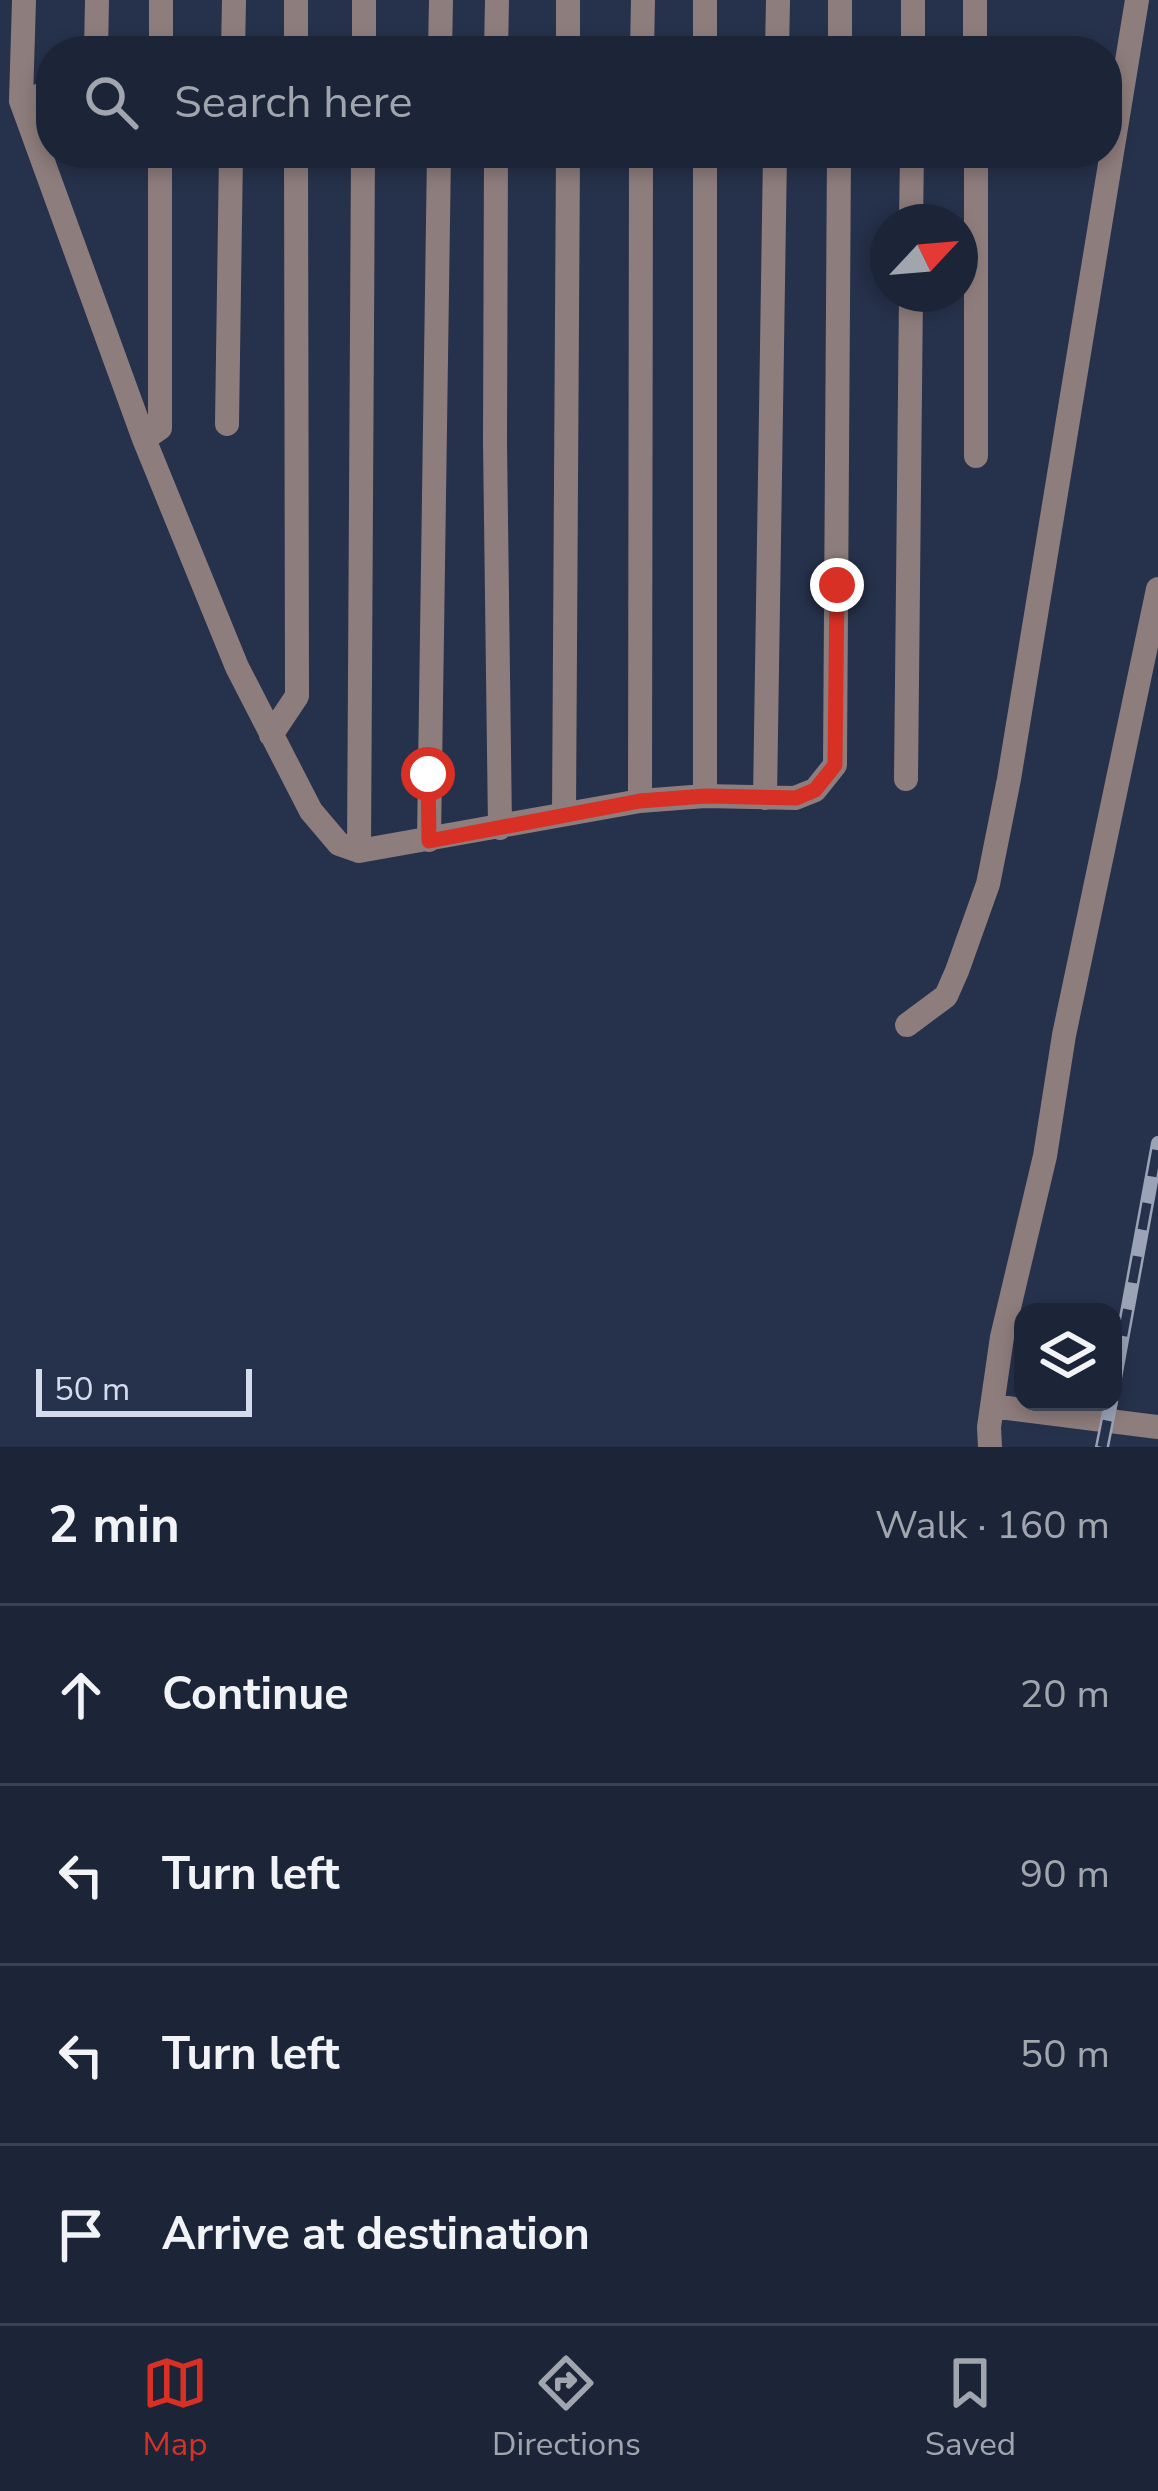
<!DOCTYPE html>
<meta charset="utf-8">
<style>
body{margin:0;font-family:"Nunito Sans",sans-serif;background:#252d40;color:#f1f3f6}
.controls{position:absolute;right:36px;bottom:36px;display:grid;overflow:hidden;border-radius:24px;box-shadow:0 6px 18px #0003}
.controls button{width:108px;height:108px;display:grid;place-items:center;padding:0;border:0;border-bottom:3px solid #3a4253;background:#1c2538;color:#f1f3f6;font:60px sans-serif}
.compass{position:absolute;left:870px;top:204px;width:108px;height:108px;border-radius:50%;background:#1c2538;box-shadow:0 6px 18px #0003;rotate:64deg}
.scale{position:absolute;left:36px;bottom:30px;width:216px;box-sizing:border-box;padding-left:12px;border:6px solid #d4dbec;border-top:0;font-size:33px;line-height:42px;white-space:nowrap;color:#d4dbec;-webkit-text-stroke:9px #26314b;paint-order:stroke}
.stop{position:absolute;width:36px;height:36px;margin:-27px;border:9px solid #d93025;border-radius:50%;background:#fff}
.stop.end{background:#d93025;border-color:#fff;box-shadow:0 3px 12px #0008}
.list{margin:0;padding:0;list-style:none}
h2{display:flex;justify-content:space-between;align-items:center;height:156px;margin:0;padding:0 48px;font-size:51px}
h2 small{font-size:39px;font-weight:400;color:#a0a5ae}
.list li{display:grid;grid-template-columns:78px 1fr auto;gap:36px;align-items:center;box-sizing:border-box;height:180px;padding:0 48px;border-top:3px solid #3a4253}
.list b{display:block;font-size:45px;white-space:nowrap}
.list em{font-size:39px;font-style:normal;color:#a0a5ae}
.icon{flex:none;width:66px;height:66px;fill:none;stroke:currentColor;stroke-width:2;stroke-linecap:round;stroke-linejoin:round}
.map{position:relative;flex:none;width:1158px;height:1447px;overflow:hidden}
.search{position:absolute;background:#1c2538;box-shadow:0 6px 18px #0003;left:36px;right:36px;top:36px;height:132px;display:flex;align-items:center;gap:30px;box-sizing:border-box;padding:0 42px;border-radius:48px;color:#a0a5ae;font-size:45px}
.sheet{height:876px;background:#1c2538}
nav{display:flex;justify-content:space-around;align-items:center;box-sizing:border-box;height:168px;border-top:3px solid #3a4253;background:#1c2538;font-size:33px;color:#a0a5ae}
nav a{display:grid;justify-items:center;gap:6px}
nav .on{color:#d93025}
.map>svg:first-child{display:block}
</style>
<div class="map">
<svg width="1158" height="1447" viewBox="0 0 1158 1447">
<rect width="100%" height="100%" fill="#26314b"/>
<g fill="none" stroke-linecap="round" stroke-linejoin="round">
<path stroke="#8e7d7d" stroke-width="24" d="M24,0L21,101L144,439L237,667L311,811L339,844L359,851L640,801L705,796L795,798L815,790L835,765L839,153
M296,0V51
M975,0V51
M96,51L97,0
M161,51V0
M233,51L234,0
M364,51V0
M440,51L441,0
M496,51L497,0
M568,51V0
M642,51L643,0
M705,51V0
M777,51L778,0
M840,51V0
M913,51V0
M21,101L51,92
M496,153L495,442L500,828
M976,153V456
M911,222L912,153
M227,424L231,153
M144,439L160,428V153
M271,735L297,696L296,153
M906,779L911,294
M705,796V153
M765,798L775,153
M640,801L641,153
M564,814L568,153
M429,840L439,153
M359,851L363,153
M907,1025L946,996L957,971L988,884L1009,779L1137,0
M992,1406L1158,1427
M990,1447L989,1427L1002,1337L1045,1156L1064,1035L1158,589"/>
<defs>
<path id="rail" d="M1113,1389L1158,1143
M1102,1447L1111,1402"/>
</defs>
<use href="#rail" stroke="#9ba3b7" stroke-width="14"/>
<use href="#rail" stroke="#26314b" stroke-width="9" stroke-dasharray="27" stroke-linecap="butt"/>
</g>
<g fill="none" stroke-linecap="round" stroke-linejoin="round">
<path stroke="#d93025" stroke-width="15" d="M428,774L429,841L640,801L705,796L796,798L815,790L835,765L837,585"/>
</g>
</svg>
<div class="controls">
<button><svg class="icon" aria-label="layers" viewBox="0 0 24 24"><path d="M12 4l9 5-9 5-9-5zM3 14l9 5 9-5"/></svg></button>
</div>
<svg class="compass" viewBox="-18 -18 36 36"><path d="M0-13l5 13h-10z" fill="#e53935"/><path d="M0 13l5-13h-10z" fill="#a0a5ae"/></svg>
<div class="scale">50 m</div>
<div class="stop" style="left:428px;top:774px"></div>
<div class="stop end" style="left:837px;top:585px"></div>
<div class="search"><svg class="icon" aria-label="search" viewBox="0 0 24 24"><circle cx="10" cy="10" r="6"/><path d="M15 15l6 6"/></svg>Search here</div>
</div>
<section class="sheet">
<h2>2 min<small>Walk · 160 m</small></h2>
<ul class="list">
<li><svg class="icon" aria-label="ahead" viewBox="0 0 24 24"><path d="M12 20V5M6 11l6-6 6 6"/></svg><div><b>Continue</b></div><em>20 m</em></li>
<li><svg class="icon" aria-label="left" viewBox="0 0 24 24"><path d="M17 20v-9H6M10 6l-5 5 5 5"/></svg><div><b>Turn left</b></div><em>90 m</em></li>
<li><svg class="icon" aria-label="left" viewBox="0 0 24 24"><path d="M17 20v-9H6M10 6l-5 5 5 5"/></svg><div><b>Turn left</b></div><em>50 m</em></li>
<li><svg class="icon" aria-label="arrive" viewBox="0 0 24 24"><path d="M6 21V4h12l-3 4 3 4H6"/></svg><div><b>Arrive at destination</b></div></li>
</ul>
</section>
<nav>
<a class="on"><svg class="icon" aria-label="map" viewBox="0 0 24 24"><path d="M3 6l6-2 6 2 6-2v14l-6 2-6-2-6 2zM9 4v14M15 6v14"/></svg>Map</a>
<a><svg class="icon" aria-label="directions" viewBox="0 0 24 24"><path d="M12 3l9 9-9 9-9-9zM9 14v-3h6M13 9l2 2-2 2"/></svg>Directions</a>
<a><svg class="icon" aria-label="saved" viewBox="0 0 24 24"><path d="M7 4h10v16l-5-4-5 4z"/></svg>Saved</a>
</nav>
